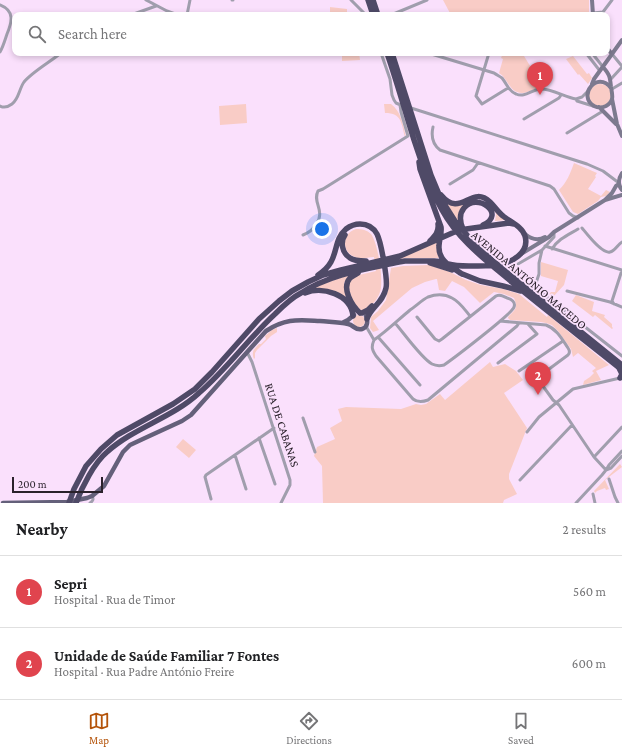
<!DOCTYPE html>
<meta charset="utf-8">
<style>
body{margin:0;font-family:"Crimson Pro",serif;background:#f2f2f2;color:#202124}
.scale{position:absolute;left:12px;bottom:10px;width:91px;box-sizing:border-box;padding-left:4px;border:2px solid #2a212b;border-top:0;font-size:11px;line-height:14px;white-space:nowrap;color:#2a212b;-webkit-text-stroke:3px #fae0fc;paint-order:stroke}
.you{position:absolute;left:322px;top:229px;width:14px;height:14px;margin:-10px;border:3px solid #fff;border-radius:50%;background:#1a73e8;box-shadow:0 0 0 6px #1a73e833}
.badge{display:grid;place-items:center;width:26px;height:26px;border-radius:50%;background:#b45309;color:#fff;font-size:13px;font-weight:700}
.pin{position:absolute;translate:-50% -33px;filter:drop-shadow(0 1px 2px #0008)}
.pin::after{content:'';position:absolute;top:21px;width:14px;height:12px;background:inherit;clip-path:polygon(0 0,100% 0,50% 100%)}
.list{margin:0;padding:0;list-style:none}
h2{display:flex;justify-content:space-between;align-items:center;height:52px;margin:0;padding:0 16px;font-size:17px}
h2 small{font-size:13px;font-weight:400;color:#757577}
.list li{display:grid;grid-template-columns:26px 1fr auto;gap:12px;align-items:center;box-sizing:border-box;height:72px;padding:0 16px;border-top:1px solid #e0e0e0}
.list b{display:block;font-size:15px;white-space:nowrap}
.list p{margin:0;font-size:13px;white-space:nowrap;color:#757577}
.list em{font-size:13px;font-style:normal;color:#757577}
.icon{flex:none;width:22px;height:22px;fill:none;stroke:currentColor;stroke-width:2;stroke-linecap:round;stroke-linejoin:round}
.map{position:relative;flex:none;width:622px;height:503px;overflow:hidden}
.search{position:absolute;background:#fff;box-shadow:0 2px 6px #0003;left:12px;right:12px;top:12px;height:44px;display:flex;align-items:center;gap:10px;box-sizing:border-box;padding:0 14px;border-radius:8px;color:#757577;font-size:15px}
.sheet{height:196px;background:#fff}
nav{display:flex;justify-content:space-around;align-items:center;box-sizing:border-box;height:56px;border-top:1px solid #e0e0e0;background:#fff;font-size:11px;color:#757577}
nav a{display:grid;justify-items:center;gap:2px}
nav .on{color:#b45309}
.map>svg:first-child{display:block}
</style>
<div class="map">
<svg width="622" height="503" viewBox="0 0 622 503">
<rect width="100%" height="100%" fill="#fae0fc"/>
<path fill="#f9ccc6" d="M443,0H589V15H451Z
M330,7L347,9V15H330Z
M342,53H359L360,60L342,61Z
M503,53H526L524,56L543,87C535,87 529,93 522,93C509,93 508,78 499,73L503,59L501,58Z
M573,56L587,74L589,73L592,78L588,84L579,74L578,75L566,59Z
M589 95a11 11 0 1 1 22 0a11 11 0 1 1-22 0Z
M246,104L247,123L220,125L219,106Z
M384,104H391C401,111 403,125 406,137H405C401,123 402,113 385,113Z
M574,163L597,173L595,176L596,177L588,189L601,196L606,190L610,192L606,196L601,197L598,201L578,214L573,212L559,190C567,182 570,174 574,163Z
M475,198C491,199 494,212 506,220L495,221L496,214C486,190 460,196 458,221L453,215L446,202C458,209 464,202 475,198Z
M356,229C362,229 367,230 371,234C378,243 384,281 380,292C377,301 371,306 364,311C354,308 350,294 348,284L355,276L376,271L374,257C368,257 361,260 355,257C341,252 342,233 356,229Z
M438,240C436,247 436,251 439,258H406L386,262Z
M541,262L568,270L564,285L553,297L549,294L551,292H555L558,281L541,276Z
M429,265L450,272L466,280L481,285L503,289L519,294L547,317L548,315L609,365L596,371L601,380L583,385L584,381L590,377L594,373L592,371L596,368L578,353L573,357L571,349L558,331L552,325L546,323L541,322L510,320L508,318V317C516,309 518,308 514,298L504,294L494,292L480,303L464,287L452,281L445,291L439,290L437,279H436L425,282L412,288L373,321L379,330L373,332L370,328L371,317L378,311L386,300L391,268L403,266Z
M349,275L344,283L356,311L354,312L346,300L314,288L323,284Z
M576,295L594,302L592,311L605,315L604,317L612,324V327L613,328L612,329L595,315L593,317L572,301Z
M353 321a6 6 0 1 1 12 0a6 6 0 1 1-12 0Z
M277,328V332L271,336L257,350L255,353V358L254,359C251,352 254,349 259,344H261L266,339L265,336L272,330Z
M490,362L493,367L505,364L516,371L523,380L504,393L527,428L509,474V479L517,494L504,500L503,503H323L322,466L314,456L317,447L335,439L330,428L342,421L338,409L346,407L401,409L416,404L421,405L426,404L440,394L445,400Z
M183,439L196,450L189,458L176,447Z
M620,464L622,467L605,480L609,489L606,490L605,488L597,491L595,493L594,491Z"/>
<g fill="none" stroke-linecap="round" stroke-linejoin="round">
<path stroke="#a09ead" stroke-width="3" d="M146,0L167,11L178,15
M232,0H233
M351,0L366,15
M0,5C15,11 12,22 7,34C5,40 3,47 0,52
M593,13L603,12L612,0
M131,15L156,6
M187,15L190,0
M391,15L427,0
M381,53L390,79L392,95L394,100L396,103L403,106
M428,53L494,73C497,75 499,76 502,78C507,84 508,91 516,94C525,98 531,90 540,89C550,88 565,97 576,99L577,101L593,106
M489,53L476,96L482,104L508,88
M586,53L600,71
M592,53L603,67
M612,54L621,65
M611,79L622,67
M612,89L622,83
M576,99L582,97L588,91
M0,106C4,108 8,107 12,104C19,99 19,89 24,82C32,72 50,62 61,53
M411,108L587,164L603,171L619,183
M524,119L559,98L561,95
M433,127C431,136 432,144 440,150L550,186L554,189L569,213L573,216L578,218
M567,133L603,111
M450,184L473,170L478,163
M582,228C587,234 602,254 610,252C615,251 618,244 622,242
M554,232V237L542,250L539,263V274L536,283L538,290L622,356
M303,235C310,232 312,230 316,225C326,210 312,203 318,191L323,189L408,136L401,112L400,105
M545,246L622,270
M552,249C558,239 568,235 578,229
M518,264L542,250
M567,291L610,302L622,307
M614,304L612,301L622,270
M500,321L546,325C557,329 562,339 568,348C570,351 570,353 568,355L541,375L540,379V382L553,400L559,405L594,457L606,470
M395,323C403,332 422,359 432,364C436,366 440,366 444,365C454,358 512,314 514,307C516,302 511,299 507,298C503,296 500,294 496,296L442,339L439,341L435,339L417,317
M367,326V328L374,340
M378,337L420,385
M374,340C371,347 372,350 376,356L413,399C418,403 423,402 428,400L517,326L519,323
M374,340C387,331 398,320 410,310C416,306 422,300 428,297C436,294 445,294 452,298C460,302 465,310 470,316
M247,352L252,362L290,480V485L281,503
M498,363L537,334L528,324
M519,371L563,341
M303,418L315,452
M527,432L539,417L573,389L620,378
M259,438L275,484
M235,455L246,489
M594,457L622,427
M606,470L611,468L622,456
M609,479L615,497L618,503
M520,480L572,425
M593,494L595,503
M211,499L205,477L206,475L274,428
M90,503C93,501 94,499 92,496
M576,503L602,475L606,470L609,465L622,451"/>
<path stroke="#7d7a8f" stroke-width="4" d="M592,0L593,15
M612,54L622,40
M603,67C610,75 610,77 611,87C612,94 615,101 606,106C602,108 598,108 594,106C577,96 597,70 611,88
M592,84L594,79L612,54L607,48
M612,99L617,124L622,136
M599,107L616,124
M622,173C618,179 618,185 622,190
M605,200L622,195
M525,234C531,239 538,241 545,237
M521,254L549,237L554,232L605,200L612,193L616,186L619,184"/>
<path stroke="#64607a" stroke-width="4.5" d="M342,323L348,320L354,315
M3,503L67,502L87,498L92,496L104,486L123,452L130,445L145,438L182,421L191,415L266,331C286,318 298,320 320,321C330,322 339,322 348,324C354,325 355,331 362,329C368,327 368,321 366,316"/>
<path stroke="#4f4a67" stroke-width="5.5" d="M368,0L373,15
M373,0L378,15
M387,53C397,82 405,111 414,140C422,164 430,188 442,210C459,241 487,261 513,283C549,313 586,341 622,370
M392,53L431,175L441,199L455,221L473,242L493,261L622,365
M419,162L420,169L441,227C442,234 439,240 439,246C438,261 452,267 462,274
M441,195C461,219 471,184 490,202C495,207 498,212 503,216C510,222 522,226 525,236C530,253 511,263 497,265C488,266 479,266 469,266C462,266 455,266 448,264
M463,229C460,222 459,214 464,208C477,192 507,214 483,225
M345,235C340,242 342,253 350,258C354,261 361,261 366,261
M430,241C435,236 439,232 438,224
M430,263L452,270
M358,273C355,275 352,276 350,278C341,288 352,306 360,313
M460,273L480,281L503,286L521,291
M318,275C341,261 331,242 346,229C350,226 354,224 360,224C367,224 373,227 377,234C381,242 388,280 386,288C383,303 371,307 367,319
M305,293C322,286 351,294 353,316
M362,313L368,310L372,306
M619,368L622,374L620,378L622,377
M69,503L74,489L86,466L101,449L117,435L173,404L195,389L212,372L259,319L279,301L292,291L308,282L323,275L341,270L400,256L459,230L509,223L514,224
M76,503C82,487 94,463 107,452C135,427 172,418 199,393C227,369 248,339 275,314C283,306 291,298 301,293C330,274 366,269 399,262L405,261H434L445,262"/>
</g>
<g text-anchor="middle" stroke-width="3.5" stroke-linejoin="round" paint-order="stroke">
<g font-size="12" fill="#2a212b" stroke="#fae0fc">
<text transform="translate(529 280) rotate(40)" y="4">AVENIDA ANTÓNIO MACEDO</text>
<text transform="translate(282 425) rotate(72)" y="4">RUA DE CABANAS</text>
</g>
</g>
</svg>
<div class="scale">200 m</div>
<div class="you"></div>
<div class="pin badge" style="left:540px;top:95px;background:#e0444e">1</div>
<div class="pin badge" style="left:538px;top:395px;background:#e0444e">2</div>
<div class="search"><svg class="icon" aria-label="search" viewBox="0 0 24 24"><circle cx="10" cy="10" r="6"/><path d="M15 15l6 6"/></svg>Search here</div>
</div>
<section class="sheet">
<h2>Nearby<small>2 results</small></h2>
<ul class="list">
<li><span class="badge" style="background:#e0444e">1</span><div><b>Sepri</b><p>Hospital · Rua de Timor</p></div><em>560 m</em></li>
<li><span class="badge" style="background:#e0444e">2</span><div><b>Unidade de Saúde Familiar 7 Fontes</b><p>Hospital · Rua Padre António Freire</p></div><em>600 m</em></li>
</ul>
</section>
<nav>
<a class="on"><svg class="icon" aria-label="map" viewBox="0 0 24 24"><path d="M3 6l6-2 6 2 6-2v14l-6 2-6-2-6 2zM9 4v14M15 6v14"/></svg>Map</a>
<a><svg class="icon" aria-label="directions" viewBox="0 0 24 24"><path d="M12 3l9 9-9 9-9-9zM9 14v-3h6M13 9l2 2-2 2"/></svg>Directions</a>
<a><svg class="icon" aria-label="saved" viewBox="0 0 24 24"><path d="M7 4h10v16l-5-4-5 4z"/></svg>Saved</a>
</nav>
